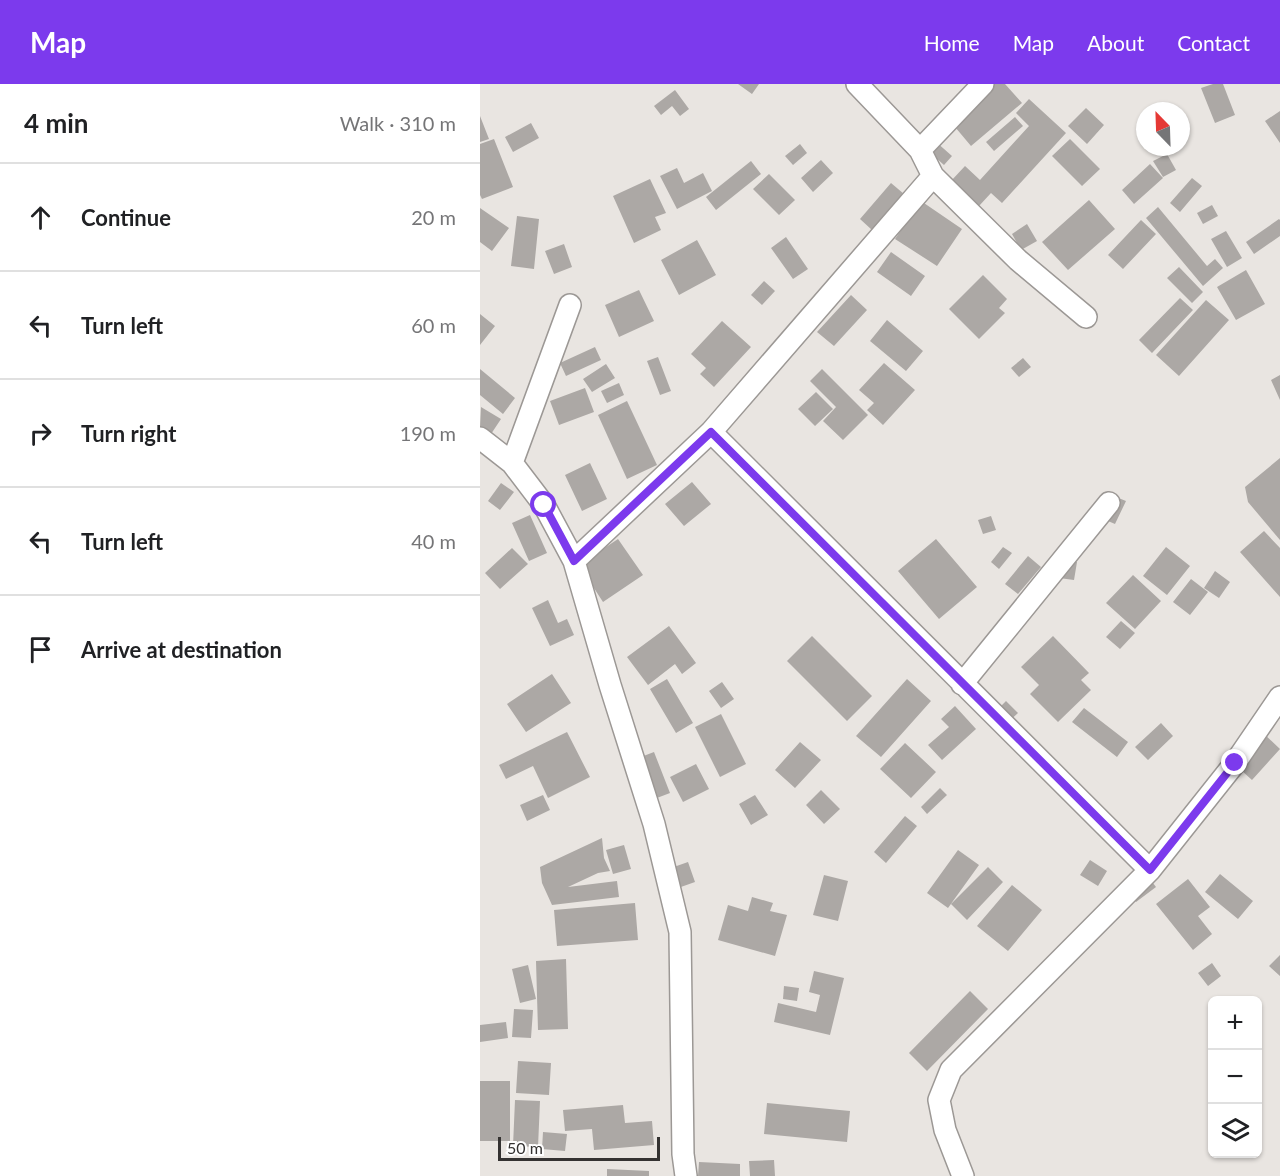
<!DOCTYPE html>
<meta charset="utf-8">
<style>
body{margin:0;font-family:Lato,sans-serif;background:#f6f6f6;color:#202124}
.controls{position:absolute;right:18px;bottom:18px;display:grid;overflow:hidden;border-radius:9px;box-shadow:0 2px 4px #0004}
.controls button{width:54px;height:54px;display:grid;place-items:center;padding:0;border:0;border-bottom:2px solid #e0e0e0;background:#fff;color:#202124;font:30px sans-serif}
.compass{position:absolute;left:656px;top:18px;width:54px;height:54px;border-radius:50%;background:#fff;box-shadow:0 2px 4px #0004;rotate:337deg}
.scale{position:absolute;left:18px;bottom:15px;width:162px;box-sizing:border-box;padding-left:6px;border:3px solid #343231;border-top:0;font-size:16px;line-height:21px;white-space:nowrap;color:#343231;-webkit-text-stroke:4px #fff;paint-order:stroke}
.stop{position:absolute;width:18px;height:18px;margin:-14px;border:4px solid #7c3aed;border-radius:50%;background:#fff}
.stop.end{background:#7c3aed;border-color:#fff;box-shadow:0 2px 6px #0008}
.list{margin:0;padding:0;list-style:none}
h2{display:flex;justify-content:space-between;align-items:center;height:78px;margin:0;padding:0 24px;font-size:26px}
h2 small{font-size:20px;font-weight:400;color:#757577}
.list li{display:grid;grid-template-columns:39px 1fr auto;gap:18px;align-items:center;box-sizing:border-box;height:108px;padding:0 24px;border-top:2px solid #e0e0e0}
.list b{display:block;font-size:22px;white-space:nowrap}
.list em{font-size:20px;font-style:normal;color:#757577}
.icon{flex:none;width:33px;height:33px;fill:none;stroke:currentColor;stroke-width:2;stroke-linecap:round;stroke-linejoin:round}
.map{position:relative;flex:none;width:800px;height:1092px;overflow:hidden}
header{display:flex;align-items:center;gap:36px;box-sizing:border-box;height:84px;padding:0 30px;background:#7c3aed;color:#fff}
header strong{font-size:28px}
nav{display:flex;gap:33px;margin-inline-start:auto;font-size:21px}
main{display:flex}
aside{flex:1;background:#fff}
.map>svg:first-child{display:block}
</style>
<header>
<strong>Map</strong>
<nav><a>Home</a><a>Map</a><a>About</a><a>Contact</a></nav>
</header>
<main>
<aside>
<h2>4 min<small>Walk · 310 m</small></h2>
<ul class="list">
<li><svg class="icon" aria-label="ahead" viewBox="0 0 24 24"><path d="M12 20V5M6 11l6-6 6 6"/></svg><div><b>Continue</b></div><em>20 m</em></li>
<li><svg class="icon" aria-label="left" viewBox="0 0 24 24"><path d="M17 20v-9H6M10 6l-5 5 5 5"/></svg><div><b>Turn left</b></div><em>60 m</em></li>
<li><svg class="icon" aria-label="right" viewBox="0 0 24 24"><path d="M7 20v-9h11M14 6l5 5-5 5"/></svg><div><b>Turn right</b></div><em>190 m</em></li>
<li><svg class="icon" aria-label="left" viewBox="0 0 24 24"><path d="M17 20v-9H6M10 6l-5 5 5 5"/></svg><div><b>Turn left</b></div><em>40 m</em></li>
<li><svg class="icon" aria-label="arrive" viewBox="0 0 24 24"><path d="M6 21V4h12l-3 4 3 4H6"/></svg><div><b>Arrive at destination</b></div></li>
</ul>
</aside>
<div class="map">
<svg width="800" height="1092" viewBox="0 0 800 1092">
<rect width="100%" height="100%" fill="#e9e5e1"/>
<path fill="#aca8a5" d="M258,0H279L272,10Z
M514,0H525L542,19L491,62L470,37Z
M733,0H743L755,31L735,39L721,4Z
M195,6L209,25L200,32L192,22L181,31L174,22Z
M549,15L586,49L522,119L511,109L499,122L471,97L485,82L500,96L549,42L536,29Z
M606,24L624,41L607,60L588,42Z
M800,27V59L785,37Z
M0,32L9,55L0,58Z
M535,33L543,42L514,67L506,58Z
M51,39L59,54L33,68L25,53Z
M14,55L33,103L2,115L0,111V60Z
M590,55L620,85L602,102L572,72Z
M455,57L472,72L464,81L447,66Z
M320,60L327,69L313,81L305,72Z
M687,70L696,86L683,93L673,77Z
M341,76L353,89L333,108L321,94Z
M271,77L281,90L236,126L226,113Z
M670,80L683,94L654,120L642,106Z
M197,84L204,99L223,89L232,107L197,125L180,92Z
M289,90L315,116L299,131L273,105Z
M712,94L722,102L700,128L690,119Z
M170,95L186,129L175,133L181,146L154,159L133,112Z
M411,99L424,110L392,146L380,135Z
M609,116L635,145L588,186L562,158Z
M441,117L482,145L457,182L415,155Z
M732,121L738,132L723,140L717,129Z
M678,123L727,182L735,175L743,184L723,202L666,134Z
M0,124L29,144L12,167L0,158Z
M37,132L59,135L54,185L31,182Z
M799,135L800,136V152L774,170L766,158Z
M661,136L676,150L643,185L628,171Z
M547,140L557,157L541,166L532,150Z
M746,147L762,174L747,183L731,155Z
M306,153L328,185L313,195L291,164Z
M217,156L236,191L199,211L181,176Z
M84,160L92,183L74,190L65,167Z
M411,168L445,192L431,212L397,188Z
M699,183L723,208L712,219L687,194Z
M766,186L785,220L756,236L737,203Z
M503,191L527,215L519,224L525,229L499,255L469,225Z
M284,197L295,207L282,221L271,211Z
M159,206L174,237L139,253L125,221Z
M371,211L387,226L354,262L337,248Z
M700,214L713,226L672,269L659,256Z
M726,216L749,236L699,292L676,271Z
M0,230L15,242L0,261Z
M407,236L443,267L426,287L390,257Z
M242,237L271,263L234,303L220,290L226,284L211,270Z
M115,263L121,276L86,292L80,279Z
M178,273L191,307L180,311L167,277Z
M543,274L551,283L539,293L531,284Z
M404,279L435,306L403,341L387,326L394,319L379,306Z
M126,280L135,294L112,308L103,295Z
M0,285L35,314L23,330L0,311Z
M342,285L388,331L363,356L343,337L356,323L330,297Z
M800,291V316L791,296Z
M139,299L144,311L127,319L121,307Z
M105,304L114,328L79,341L70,317Z
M336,308L353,325L335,342L318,325Z
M147,317L177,381L147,395L118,331Z
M1,323L21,335L11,350L0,343Z
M800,374V456L768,418L765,403Z
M110,379L127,415L102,427L85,391Z
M212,398L231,420L204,442L185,420Z
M21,399L34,408L20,426L8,417Z
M631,411L646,417L635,440L621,434Z
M50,431L67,469L49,477L32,439Z
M511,432L516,446L503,450L498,436Z
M784,447L800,464V513L760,468Z
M138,455L163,491L123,518L99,481Z
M456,455L497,503L459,535L418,487Z
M523,463L532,469L519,485L511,478Z
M686,463L710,482L687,511L663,492Z
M32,464L48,480L20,505L5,489Z
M548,472L561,483L538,510L525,500Z
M582,476L597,478L594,496L579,494Z
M735,487L750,498L739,514L724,504Z
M653,491L681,517L655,545L626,519Z
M711,495L728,508L710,531L693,518Z
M68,516L78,539L87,535L94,551L70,562L52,524Z
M641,537L655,549L640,565L626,553Z
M189,542L216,579L202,590L195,580L168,601L147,573Z
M332,552L392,612L367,637L307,577Z
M573,552L609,589L601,596L611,606L578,638L550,610L559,601L541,583Z
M72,590L91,619L46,648L27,620Z
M187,595L213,639L196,649L170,605Z
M427,595L451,617L401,673L376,652Z
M242,598L254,615L241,624L229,607Z
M526,617L538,629L526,640L515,628Z
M475,622L496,645L462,676L448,661L469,643L461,635Z
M604,624L648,658L637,673L592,638Z
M241,630L266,680L240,693L215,643Z
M681,639L693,652L668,676L655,663Z
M781,647L800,665L772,696L752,678Z
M87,648L110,693L68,714L53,682L26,695L19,681Z
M320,658L341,676L315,704L295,686Z
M425,659L456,688L431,714L400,685Z
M174,668L190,709L169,717L153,676Z
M216,680L229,705L203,718L190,693Z
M460,704L467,711L447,730L441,723Z
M341,706L360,725L344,740L326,721Z
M63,711L70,726L47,737L40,721Z
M275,711L288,731L271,741L259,720Z
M425,732L437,742L406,779L394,768Z
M122,754L124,774L130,787L118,789L88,803L137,797L139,813L72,821L62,799L60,783Z
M144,761L151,785L133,790L126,766Z
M478,766L499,781L468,824L447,809Z
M610,776L627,787L618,802L600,791Z
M208,778L215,798L198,804L191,784Z
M508,783L523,798L487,836L471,820Z
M740,790L773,817L758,835L725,808Z
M344,791L368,797L358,837L333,831Z
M667,791L676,803L656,818L647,806Z
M708,795L730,823L718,832L732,850L713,866L676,820Z
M532,801L562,826L528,867L497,842Z
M272,813L293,819L290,827L307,831L295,872L238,856L248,821L268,827Z
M155,819L158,856L77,862L74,826Z
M800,871V892L789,882Z
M86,875L88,945L58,946L56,877Z
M732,879L741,892L728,902L718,889Z
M48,881L56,915L40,919L32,885Z
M334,887L364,894L350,951L294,938L298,919L336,928L340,911L329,908Z
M304,902L319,904L317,917L303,915Z
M490,907L508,925L447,987L429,969Z
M34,925L53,926L51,954L32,953Z
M26,938L28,954L0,958V941Z
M38,977L71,979L69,1011L36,1009Z
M0,997H30V1057H0Z
M35,1016L60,1017L58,1063L33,1062Z
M287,1019L370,1027L367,1058L284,1050Z
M143,1021L145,1039L172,1037L174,1061L114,1066L112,1045L85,1047L83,1026Z
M63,1048L87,1050L85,1067L62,1065Z
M294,1076L295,1092H270L269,1077Z
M219,1078L260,1080V1092H218Z
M127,1085L169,1087V1092H127Z"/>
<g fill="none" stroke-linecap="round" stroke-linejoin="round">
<defs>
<path id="minor" d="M377,0L440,66L453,92L538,176L606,233
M440,66L503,0
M231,348L670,786
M0,354L32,379L64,421L94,477L130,601L174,740L200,848L203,1070L206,1092
M32,379L90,221
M94,477L231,348L453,92
M482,600L629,419
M483,1092L465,1046L459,1016L471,986L670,786L755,679L800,613"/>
</defs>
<use href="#minor" stroke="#9c9895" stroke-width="24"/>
<use href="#minor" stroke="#fff" stroke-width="21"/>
</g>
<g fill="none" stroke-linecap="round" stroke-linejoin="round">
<path stroke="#7c3aed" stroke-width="8" d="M64,421L94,477L231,348L670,786L755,679"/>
</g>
</svg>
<div class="controls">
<button>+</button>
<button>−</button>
<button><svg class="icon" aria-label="layers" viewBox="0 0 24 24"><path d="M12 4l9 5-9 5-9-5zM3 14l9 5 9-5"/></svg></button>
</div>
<svg class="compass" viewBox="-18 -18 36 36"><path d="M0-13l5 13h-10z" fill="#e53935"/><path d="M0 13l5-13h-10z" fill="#757577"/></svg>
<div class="scale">50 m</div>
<div class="stop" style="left:64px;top:421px"></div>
<div class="stop end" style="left:755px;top:679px"></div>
</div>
</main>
